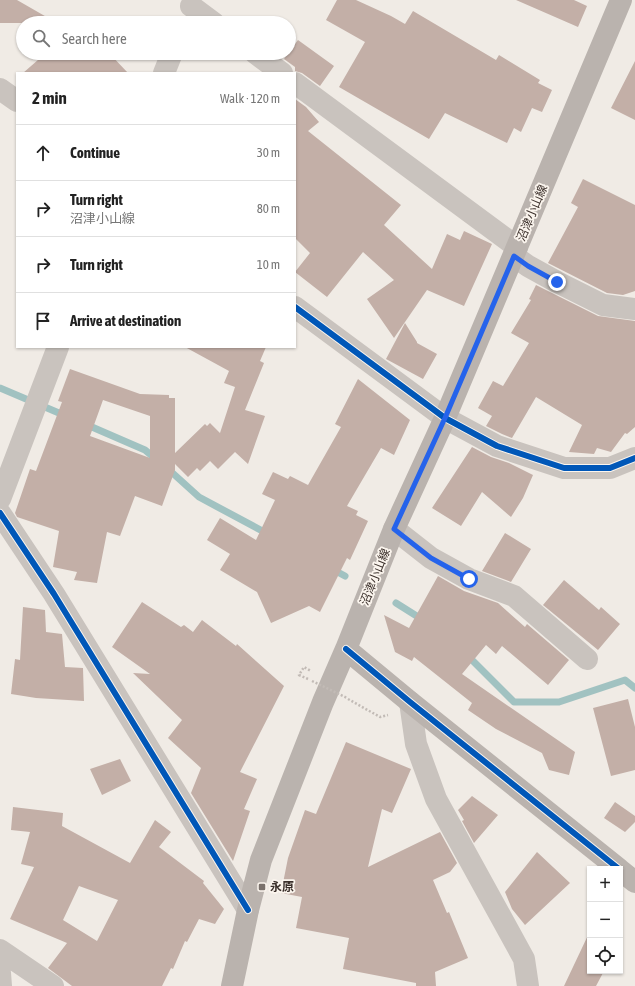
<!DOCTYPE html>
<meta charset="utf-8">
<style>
body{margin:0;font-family:"Asap Condensed","Noto Sans JP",sans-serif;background:#f6f6f6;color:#222}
.controls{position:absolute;right:12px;bottom:12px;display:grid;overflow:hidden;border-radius:0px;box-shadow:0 1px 3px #0004}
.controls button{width:36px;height:36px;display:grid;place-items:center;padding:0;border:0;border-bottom:1px solid #e0e0e0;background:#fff;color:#222;font:20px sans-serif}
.stop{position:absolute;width:12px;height:12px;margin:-9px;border:3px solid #2563eb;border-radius:50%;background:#fff}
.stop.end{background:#2563eb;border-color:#fff;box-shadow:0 1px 4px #0008}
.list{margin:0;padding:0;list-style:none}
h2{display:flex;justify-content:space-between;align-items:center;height:52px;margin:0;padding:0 16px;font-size:17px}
h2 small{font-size:13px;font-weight:400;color:#767676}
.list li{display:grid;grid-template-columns:26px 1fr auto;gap:12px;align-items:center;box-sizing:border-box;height:56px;padding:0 16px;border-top:1px solid #e0e0e0}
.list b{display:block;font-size:15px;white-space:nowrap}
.list p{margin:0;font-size:13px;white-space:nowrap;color:#767676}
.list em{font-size:13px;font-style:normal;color:#767676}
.icon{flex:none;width:22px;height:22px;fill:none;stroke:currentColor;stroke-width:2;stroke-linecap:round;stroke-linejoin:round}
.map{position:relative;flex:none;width:635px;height:986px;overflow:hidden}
.search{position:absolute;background:#fff;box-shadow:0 1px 3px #0004;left:16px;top:16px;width:280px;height:44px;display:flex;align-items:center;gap:10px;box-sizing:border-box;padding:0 14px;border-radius:22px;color:#767676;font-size:15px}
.panel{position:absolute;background:#fff;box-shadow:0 1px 3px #0004;left:16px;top:72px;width:280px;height:276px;border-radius:0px}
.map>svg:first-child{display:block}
</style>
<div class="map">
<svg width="635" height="986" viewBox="0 0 635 986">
<rect width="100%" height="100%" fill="#f0ebe5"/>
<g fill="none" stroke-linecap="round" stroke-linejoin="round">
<path stroke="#a1c2c1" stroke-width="7" d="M0,388L66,416
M85,424L145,450L157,460
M167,468L199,497L268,534
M332,569L345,576
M396,603L423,620
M467,655L514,702H559L625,680L635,688"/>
</g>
<path fill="#c3afa7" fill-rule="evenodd" d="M0,0H17L57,23H0Z
M337,0H356L391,16L405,24L413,11L496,60L499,55L540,80L538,83L552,90L542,112L532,108L521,132L514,128L507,143L445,113L429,139L339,87L365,42L326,20Z
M516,0H574L587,6L578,27Z
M90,16L97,23H82Z
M298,40L334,66L320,86L302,73L295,71V67L284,59Z
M46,53H109L128,73H23Z
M635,61V120L611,108Z
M295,99L306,107L319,122L308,131L401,205L384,225L432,269L447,234L460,240L464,231L492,244L464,306L427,290L394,338L367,299L394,280L363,252L327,297L295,272L310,253L295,238Z
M583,179L635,205V291L623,295L607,293L548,263L578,207L571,203Z
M536,285L598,316L635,321V427L627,434L625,433L611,452L597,448L594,454L569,452L582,425L536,397L512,438L502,434L486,426L492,416L478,408L493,381L503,386L529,343L511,333L531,300L529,299Z
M405,323L417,342V343L437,354L423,379L386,359Z
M185,347H266L260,361L264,363L245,410L265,416L248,464L235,452L218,469L210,461L200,471L197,468L188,477L175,464V470L162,506L135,496L120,536L107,532L97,583L74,580L77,572L53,567L59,531L17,517L15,513L30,469L36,471L62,402L58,401L70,369L140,394L169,395V398H175V453L205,424L207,426L210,423L220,433L235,387L224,383L229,371ZM103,400L150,416V458L90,436Z
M358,379L410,420L394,455L381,448L347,506L358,511L356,515L368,521L350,560L347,558L320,612L309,606L271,623L257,592L220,570L230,554L207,540L220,518L256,540L275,500L262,494L273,472L288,479L290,476L308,485L341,427L335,424Z
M472,447L491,457L509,463L533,475L523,498L511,517L482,492L461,526L432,508Z
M505,533L531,549L511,582L482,571Z
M438,576L464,591L498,603L525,627L527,624L569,660L548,685L502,646L496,654L486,645L462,674L575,752L569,775L549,770L542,753L496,729L468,710L472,703L414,657L412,661L395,652L384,615L409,628Z
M564,580L599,610L601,607L620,624L598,650L543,605Z
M142,602L181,627L184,625L193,632L202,620L236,646L237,644L284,686L240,772L257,779L244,809L250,811L233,861L191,793L201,768L168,738L182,720L133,673L150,674L112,647Z
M23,607L45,610L46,632L62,634L65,667L83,668L84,701L36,698L11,694L15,659L20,660Z
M628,699L635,727V770L611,776L593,708Z
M346,742L411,769L392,813L382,809L368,867L440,832L457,863L450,872L433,880L447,913L449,912L468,958L435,972L436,986H416V983L343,969L349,938L296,928L302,897L281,893L288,858L305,810L316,814Z
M120,759L131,781L102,795L90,769Z
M472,796L498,815L474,843L462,821L464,820L458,810Z
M615,802L635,816V822L625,832L604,818Z
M13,807L63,813L62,826L130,863L155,820L171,832L159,847L204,881L203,883L224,909L215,924L199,919L187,942L185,941L173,969L171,968L162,986H72L48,968L67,943L10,919L34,867L21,864L30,832L11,830ZM79,886L118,900L97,941L63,920Z
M537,852L570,883L525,925L512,909L505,892Z
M590,931V971H604L596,986H564Z"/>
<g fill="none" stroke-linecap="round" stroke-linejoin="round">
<path stroke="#c2bbb6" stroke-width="2.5" stroke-dasharray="2 2" stroke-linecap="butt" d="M308,679L299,675L304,667L311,671
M348,699L380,717L388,715"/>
<path stroke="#c9c3be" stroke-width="22" d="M191,6L214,23
M255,53L282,73
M164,73L172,53
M295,83L517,247
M0,89L17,101
M514,256L528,266L557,282L603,305L635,309
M295,307L445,418L497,446L564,468H610L635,458
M0,499L58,347
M0,513L54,594L248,910
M394,529L431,558L469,579L514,596L587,659
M410,702L416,744L436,799L524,959L528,986
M0,950L53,986
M0,973L1,986"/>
<path stroke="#bab3ae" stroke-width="22" d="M346,649L410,702L619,869
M620,870L635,882
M232,986L248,910L261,860L323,702L346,649L394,529L445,418L621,0"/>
<path stroke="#c2bbb6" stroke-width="2.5" stroke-dasharray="2 2" stroke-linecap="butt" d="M312,681L347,698"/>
<defs>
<path id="cycleway" d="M295,307L445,418L497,446L564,468H610L635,458
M0,513L54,594L248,910
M346,649L410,702L619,869"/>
</defs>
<use href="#cycleway" stroke="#fbf5ee" stroke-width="8"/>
<use href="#cycleway" stroke="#0057b8" stroke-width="6"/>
</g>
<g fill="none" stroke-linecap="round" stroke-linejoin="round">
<path stroke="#2563eb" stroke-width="5" d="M469,579L431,558L394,529L445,418L514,256L528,266L557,282"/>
</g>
<rect fill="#7a716c" stroke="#fbf5ee" stroke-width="1.5" x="258" y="883" width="8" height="8" rx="2"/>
<g text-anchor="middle" stroke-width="3.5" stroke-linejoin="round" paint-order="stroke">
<g font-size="12" fill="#3b302b" stroke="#fbf5ee">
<text transform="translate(532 213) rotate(-67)" y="4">沼津小山線</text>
<text transform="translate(375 577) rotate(-68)" y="4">沼津小山線</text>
</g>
<g font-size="12" font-weight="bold" fill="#3b302b" stroke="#fbf5ee" text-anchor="start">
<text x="270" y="891">永原</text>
</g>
</g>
</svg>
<div class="controls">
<button>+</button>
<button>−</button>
<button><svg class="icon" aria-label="locate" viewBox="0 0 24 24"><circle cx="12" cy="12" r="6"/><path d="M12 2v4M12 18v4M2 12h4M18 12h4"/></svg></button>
</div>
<div class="stop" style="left:469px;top:579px"></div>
<div class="stop end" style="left:557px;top:282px"></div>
<div class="search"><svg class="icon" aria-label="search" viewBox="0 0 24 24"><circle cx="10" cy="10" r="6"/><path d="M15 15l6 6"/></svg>Search here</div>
<section class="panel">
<h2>2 min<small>Walk · 120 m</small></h2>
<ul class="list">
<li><svg class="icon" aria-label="ahead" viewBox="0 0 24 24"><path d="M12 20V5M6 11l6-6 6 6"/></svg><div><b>Continue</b></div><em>30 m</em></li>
<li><svg class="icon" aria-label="right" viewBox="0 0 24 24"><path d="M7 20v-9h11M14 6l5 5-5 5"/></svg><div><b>Turn right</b><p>沼津小山線</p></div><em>80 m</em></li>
<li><svg class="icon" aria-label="right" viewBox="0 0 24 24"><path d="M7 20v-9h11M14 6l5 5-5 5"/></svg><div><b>Turn right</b></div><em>10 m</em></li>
<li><svg class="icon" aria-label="arrive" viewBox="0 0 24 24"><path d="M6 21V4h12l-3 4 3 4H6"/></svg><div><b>Arrive at destination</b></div></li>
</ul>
</section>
</div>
